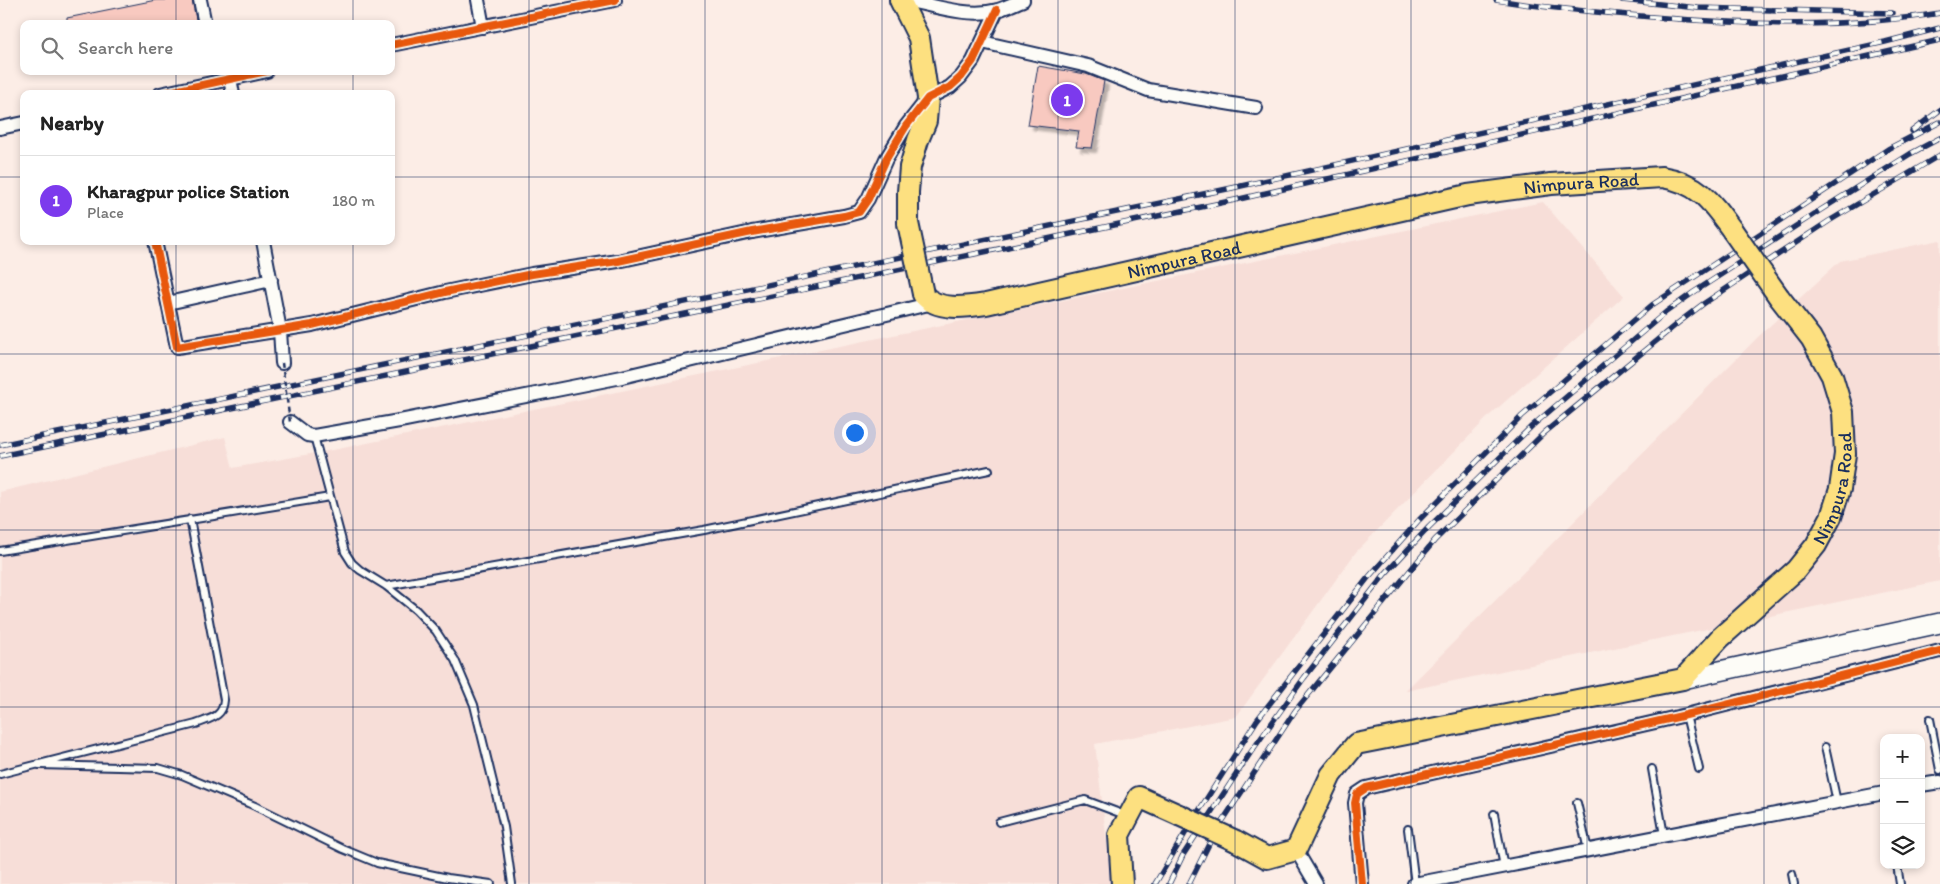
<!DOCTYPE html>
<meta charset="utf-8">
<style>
body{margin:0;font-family:Itim,sans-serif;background:#f2f2f2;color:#222}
.controls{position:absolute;right:15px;bottom:15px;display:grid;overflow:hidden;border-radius:10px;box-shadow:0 2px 8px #0003}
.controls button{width:45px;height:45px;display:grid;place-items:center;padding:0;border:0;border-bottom:1px solid #e0e0e0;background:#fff;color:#222;font:25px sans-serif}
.you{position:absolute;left:854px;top:432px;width:18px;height:18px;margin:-12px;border:4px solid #fff;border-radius:50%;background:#1a73e8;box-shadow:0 0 0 8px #1a73e833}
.badge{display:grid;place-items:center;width:32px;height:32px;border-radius:50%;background:#7c3aed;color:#fff;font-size:16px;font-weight:700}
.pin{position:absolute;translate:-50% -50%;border:2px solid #fff;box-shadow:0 1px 5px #0006}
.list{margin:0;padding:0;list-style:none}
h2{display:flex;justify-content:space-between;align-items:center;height:65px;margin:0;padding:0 20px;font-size:21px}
h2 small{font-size:16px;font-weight:400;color:#767676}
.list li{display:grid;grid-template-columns:32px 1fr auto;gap:15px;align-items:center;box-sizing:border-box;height:90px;padding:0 20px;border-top:1px solid #e0e0e0}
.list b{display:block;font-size:19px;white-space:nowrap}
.list p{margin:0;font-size:16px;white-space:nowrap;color:#767676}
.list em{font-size:16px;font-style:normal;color:#767676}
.icon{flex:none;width:28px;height:28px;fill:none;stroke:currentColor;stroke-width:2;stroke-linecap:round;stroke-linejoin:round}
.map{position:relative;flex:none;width:1940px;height:884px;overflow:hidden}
.search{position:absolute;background:#fff;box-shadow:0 2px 8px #0003;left:20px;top:20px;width:375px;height:55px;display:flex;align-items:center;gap:12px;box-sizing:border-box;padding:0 18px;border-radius:10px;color:#767676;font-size:19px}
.panel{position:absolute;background:#fff;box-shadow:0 2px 8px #0003;left:20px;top:90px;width:375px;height:155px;border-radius:10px}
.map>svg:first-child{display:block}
</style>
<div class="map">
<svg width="1940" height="884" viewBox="0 0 1940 884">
<defs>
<filter id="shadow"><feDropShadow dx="4.5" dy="4.5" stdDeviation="1" flood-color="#0004"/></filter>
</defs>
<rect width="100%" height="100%" fill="#fcede6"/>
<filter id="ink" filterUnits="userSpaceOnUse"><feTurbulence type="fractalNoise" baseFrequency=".02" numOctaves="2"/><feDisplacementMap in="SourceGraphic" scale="10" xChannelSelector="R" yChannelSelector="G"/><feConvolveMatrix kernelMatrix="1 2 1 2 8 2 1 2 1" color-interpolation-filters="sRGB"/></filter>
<g filter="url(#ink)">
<path fill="#f7ded8" d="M1543,202L1624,296L1490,415L1356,552L1236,717L1095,744L1112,884H0V492L225,437L233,468L338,449Z
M1940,240V581L1405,691L1760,335L1840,261Z"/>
<path fill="#f8c9c0" stroke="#1b2f5e" filter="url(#shadow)" d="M156,0H192L197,24H67V18Z
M1038,66L1086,74L1104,81L1092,148L1076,147L1079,131L1028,125Z"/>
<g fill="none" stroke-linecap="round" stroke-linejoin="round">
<defs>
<path id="service" d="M314,436L345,552L352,563L360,570L386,586L416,610L436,631L455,660L474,705L504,827L512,884
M0,551L330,497
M386,586L704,530L989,470
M1686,715L1699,769
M1930,719L1940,770
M1825,747L1837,802
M39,765L158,768L182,775L255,806L343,849L377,863L448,878L491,884
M1652,769L1664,835
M0,774L196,724C211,718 223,717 224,700L190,519
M1577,803L1588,850
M1494,814L1504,867
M999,822L1085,800L1125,815
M1408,829L1415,884
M1897,865L1900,884
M1792,874L1794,884"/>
<path id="minor" d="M200,0L205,24
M478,0L483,27
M906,0C935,6 969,18 998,10C1007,7 1015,3 1023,0
M982,42L1088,66L1148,90L1256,108
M391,45L615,0
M230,79L233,94
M160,94L267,71
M0,128L24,123
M155,241L177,347L312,325L445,292L532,274L618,261L752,232L844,216L859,212L868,199L886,159L906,126L928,98L950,87L961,77L973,61L997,10
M263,241L280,330L282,363
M168,303L271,280
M290,422L307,435L314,436L405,420L622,377L933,303
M1921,785L1940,782
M1296,850L1316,884
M1362,884L1355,803L1357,794L1366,788L1686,715L1940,651
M1414,884L1884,793"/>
<path id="secondary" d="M1683,679L1940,623"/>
<g id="primary">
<path d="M900,0L919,38L928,98L926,121L918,140L910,167L908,192V223"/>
<path id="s1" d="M923,294C937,312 967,307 986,304L1468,195L1551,184L1662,177C1699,183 1711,201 1732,230"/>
<path id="s2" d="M1236,841L1267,858L1296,850L1331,775L1356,744L1683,679L1720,638L1796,570L1816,545L1831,517L1840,489L1845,454L1843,412L1832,376L1811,338L1779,297"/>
<path d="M1122,884L1119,835L1139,797L1179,815"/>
</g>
</defs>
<use href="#service" stroke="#1b2f5e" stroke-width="10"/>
<use href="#minor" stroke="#1b2f5e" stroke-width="16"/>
<use href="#secondary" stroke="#1b2f5e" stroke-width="22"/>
<use href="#primary" stroke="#1b2f5e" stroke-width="24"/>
<use href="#service" stroke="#fdfcf7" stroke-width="6"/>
<use href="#minor" stroke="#fdfcf7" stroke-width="12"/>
<use href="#secondary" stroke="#fdfcf7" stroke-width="19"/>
<use href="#primary" stroke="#fde080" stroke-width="20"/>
<defs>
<path id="rail" d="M1496,0C1540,7 1584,11 1629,15C1731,24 1838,30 1940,13
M1622,0L1698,8L1892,13
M1912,131L1940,110
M0,445L1232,188L1885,42L1940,28
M0,456L1235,200L1940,40
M1155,884L1193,820L1257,720L1313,648L1367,579L1419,520L1522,416L1652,305L1888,149L1940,122
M1169,884L1183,855L1251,752L1304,678L1385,574L1429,527L1532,426L1666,312L1694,292L1819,211L1910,154L1940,138
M1189,884L1214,834L1295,711L1435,540L1544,433L1678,323L1703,304L1829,221L1940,155"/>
</defs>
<use href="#rail" stroke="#1b2f5e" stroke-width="5.5"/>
<use href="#rail" stroke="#fdfcf7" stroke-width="4" stroke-dasharray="11" stroke-linecap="butt"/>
<defs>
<path id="primary-bridge" d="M908,223L923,294
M1732,230L1779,297
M1179,815L1236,841"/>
</defs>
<use href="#primary-bridge" stroke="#1b2f5e" stroke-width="24" stroke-linecap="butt"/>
<path stroke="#1b2f5e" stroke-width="2.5" stroke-dasharray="5 4" stroke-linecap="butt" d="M282,363L290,422"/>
<use href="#primary-bridge" stroke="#fde080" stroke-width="20"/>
<defs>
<path id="cycleway" d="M391,45L615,0
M160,94L267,71
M155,241L177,347L312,325L445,292L532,274L618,261L752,232L844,216L859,212L868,199L886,159L906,126L928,98L950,87L961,77L973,61L997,10
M1362,884L1355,803L1357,794L1366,788L1686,715L1940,651"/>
</defs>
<use href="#cycleway" stroke="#fdfcf7" stroke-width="11"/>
<use href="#cycleway" stroke="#e8590c" stroke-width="8"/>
</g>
</g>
<path fill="none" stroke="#1b2f5e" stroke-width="1" stroke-opacity="0.55" d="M176,0V24M353,0V24M529,0V884M705,0V884M882,0V884M1058,0V884M1235,0V884M1411,0V884M1587,0V884M1764,0V884M176,71V94M353,71V94M0,177H24M391,177H1940M176,241V884M353,241V884M0,354H1940M0,530H1940M0,707H1940"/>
<g text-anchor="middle" stroke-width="4.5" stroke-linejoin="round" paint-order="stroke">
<g font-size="19" fill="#1b2f5e" stroke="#fdfcf7">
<text dy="7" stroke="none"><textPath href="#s1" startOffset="675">Nimpura Road</textPath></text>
<text dy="7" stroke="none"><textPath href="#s1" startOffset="270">Nimpura Road</textPath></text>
<text dy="7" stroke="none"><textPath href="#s2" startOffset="771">Nimpura Road</textPath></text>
</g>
</g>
</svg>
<div class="controls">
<button>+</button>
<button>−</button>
<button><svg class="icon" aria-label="layers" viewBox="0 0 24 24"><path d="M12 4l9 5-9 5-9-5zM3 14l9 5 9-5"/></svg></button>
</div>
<div class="you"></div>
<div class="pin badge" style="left:1067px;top:100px">1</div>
<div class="search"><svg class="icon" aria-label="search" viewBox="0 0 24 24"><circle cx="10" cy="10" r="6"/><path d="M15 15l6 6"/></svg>Search here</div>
<section class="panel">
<h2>Nearby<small></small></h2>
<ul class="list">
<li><span class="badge">1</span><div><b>Kharagpur police Station</b><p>Place</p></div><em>180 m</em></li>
</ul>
</section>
</div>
